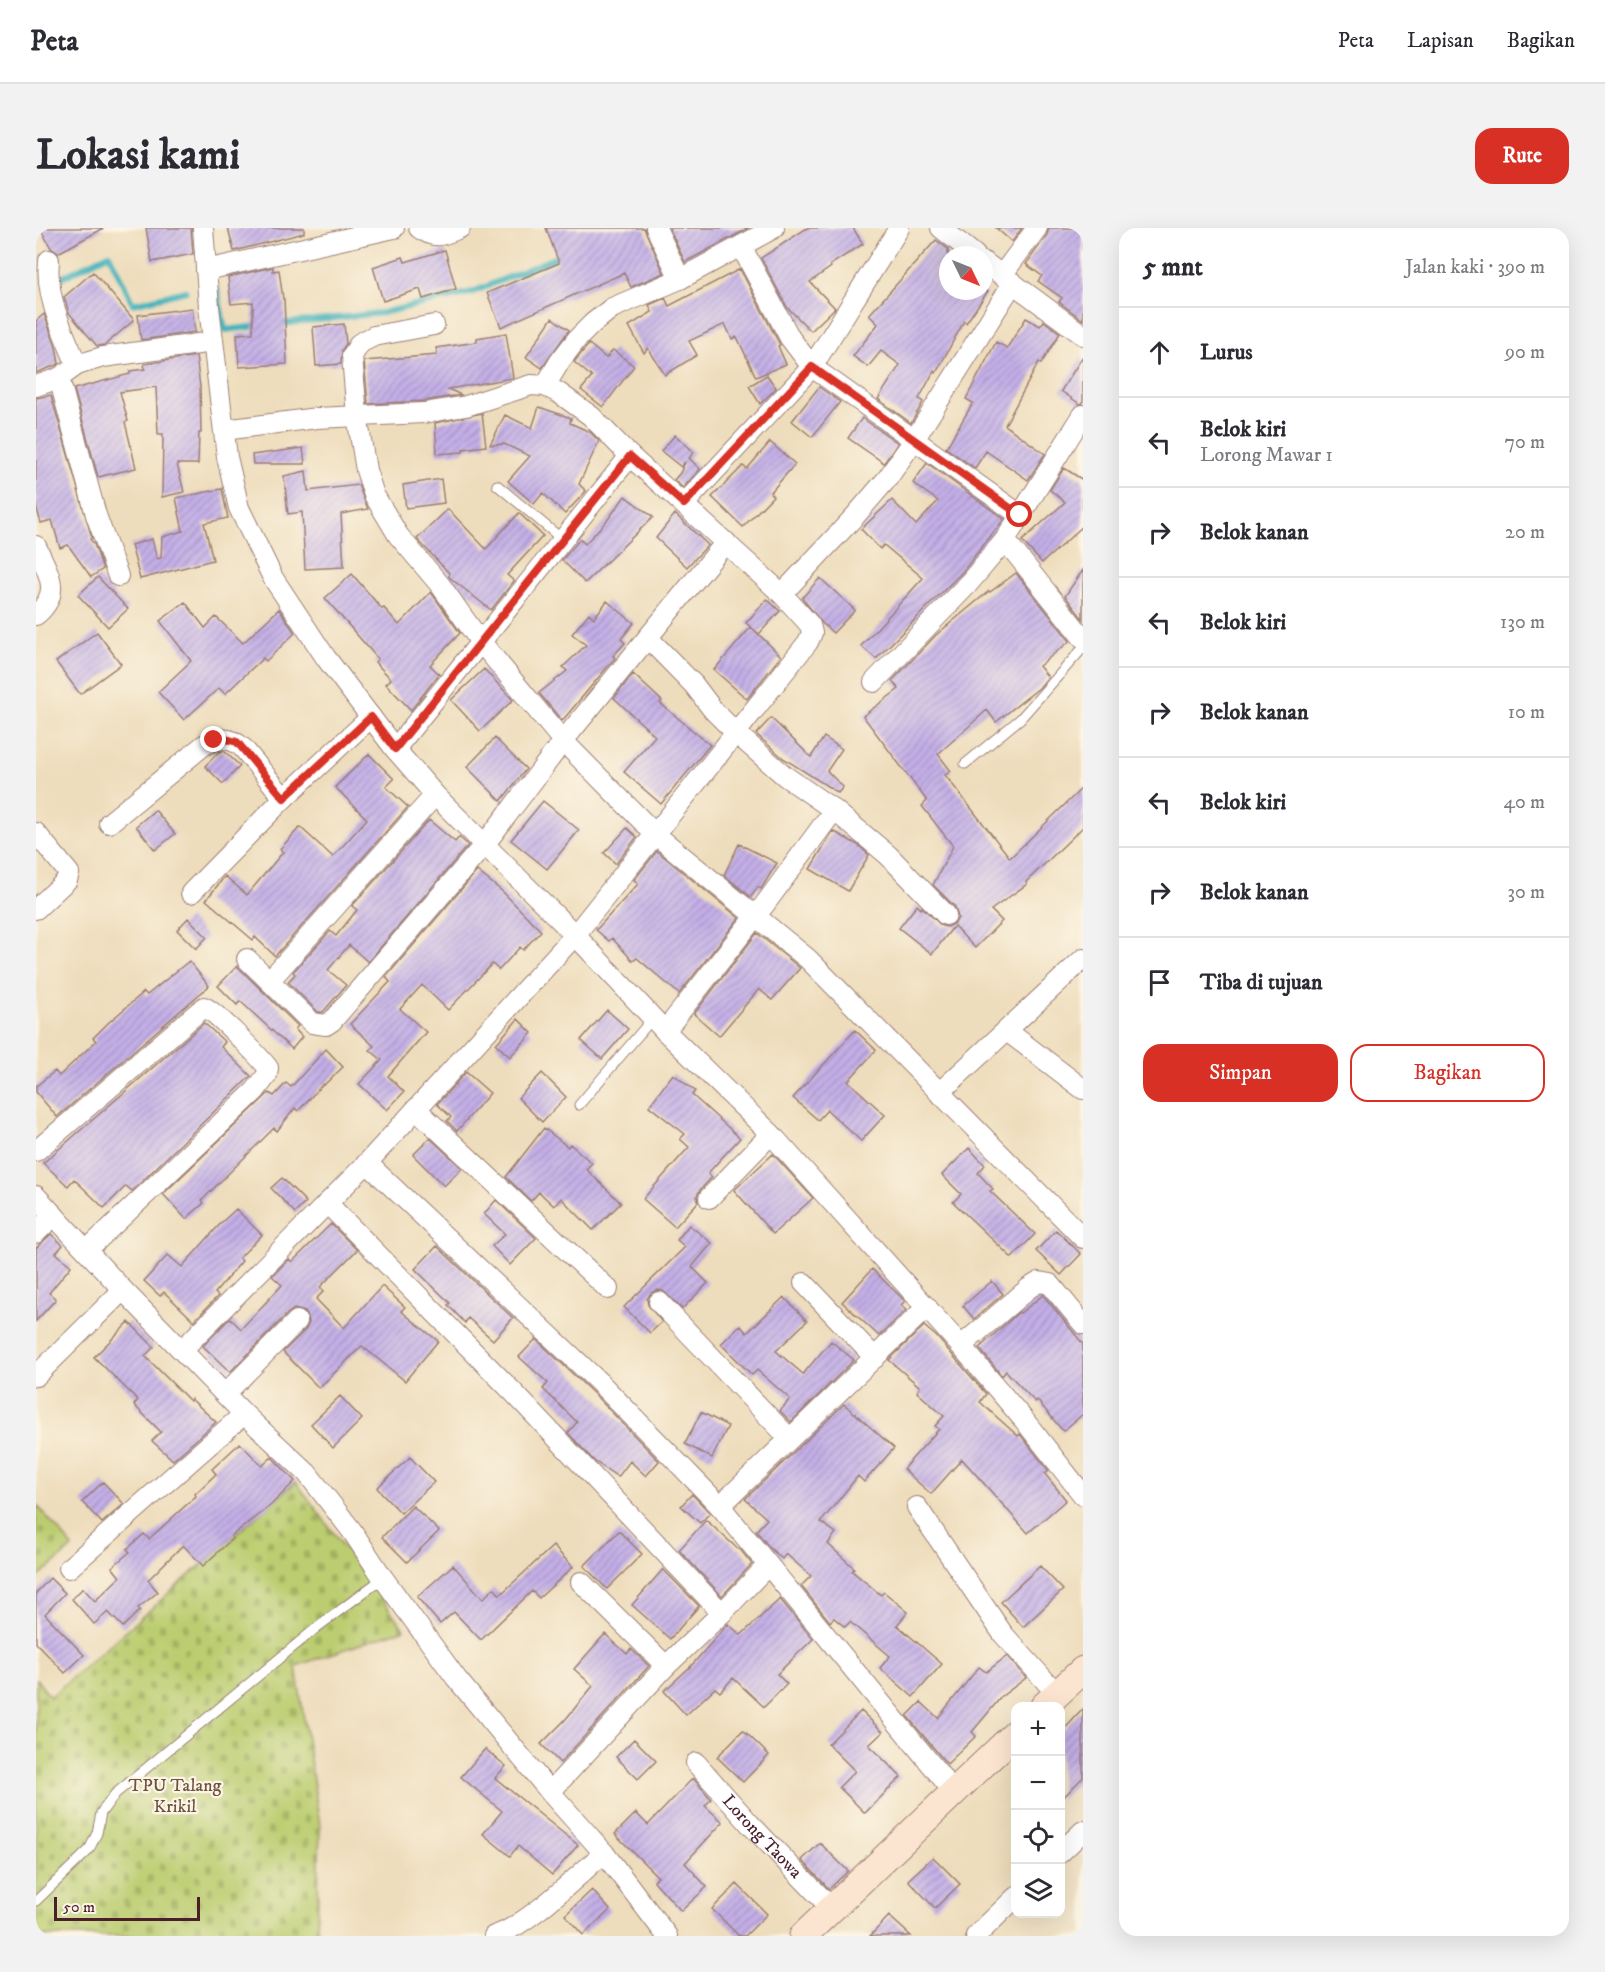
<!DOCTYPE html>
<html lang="id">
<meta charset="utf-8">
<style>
body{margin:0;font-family:"IM FELL DW Pica",serif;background:#f2f2f3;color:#2b2b33}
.controls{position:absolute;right:18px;bottom:18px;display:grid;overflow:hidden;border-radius:12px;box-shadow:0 6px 24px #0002}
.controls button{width:54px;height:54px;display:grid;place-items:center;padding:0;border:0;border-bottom:2px solid #e1e1e2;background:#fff;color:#2b2b33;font:30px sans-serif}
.compass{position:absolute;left:903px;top:18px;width:54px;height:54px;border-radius:50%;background:#fff;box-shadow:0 6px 24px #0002;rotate:133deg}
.scale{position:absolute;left:18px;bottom:15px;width:146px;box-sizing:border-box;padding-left:6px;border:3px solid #4a1f2b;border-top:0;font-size:16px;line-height:21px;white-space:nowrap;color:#4a1f2b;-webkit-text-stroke:4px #fcf5e5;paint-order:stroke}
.stop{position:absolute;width:18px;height:18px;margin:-14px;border:4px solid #d93025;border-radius:50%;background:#fff}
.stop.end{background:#d93025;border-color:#fff;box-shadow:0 2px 6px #0008}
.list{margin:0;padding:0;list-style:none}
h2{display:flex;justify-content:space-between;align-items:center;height:78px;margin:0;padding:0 24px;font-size:26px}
h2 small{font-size:20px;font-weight:400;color:#7c7c81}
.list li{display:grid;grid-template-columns:39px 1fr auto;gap:18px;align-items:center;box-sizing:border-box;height:90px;padding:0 24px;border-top:2px solid #e1e1e2}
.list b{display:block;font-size:22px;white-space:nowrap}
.list p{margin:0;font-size:20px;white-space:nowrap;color:#7c7c81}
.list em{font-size:20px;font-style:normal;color:#7c7c81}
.actions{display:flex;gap:12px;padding:18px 24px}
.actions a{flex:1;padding:14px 0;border:2px solid #d93025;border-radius:18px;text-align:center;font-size:21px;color:#d93025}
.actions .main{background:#d93025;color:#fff}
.icon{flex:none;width:33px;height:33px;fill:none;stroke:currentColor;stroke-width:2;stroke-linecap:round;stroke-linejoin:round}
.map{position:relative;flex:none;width:1047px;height:1708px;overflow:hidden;border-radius:18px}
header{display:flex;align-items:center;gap:36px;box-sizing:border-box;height:84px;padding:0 30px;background:#fff;border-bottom:2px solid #e1e1e2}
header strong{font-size:28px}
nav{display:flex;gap:33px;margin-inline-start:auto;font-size:21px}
.intro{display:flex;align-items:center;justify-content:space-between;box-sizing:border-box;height:144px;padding:0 36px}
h1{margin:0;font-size:42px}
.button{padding:15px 27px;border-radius:18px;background:#d93025;color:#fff;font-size:21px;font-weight:700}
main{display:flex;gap:36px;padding:0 36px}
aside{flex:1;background:#fff;border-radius:18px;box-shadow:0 6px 24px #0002}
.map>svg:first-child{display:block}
</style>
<header>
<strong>Peta</strong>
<nav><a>Peta</a><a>Lapisan</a><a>Bagikan</a></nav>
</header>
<div class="intro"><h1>Lokasi kami</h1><a class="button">Rute</a></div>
<main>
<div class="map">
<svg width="1047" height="1708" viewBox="0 0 1047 1708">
<defs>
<pattern id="cemetery-stones" width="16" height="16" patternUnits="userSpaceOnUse" patternTransform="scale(1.5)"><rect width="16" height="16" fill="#bbcd70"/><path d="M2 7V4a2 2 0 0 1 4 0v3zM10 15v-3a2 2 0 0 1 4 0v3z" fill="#a2b061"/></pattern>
<pattern id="building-hatch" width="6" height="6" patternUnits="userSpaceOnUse" patternTransform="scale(1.5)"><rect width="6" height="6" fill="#c4b0e8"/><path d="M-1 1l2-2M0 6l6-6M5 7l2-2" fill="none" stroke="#a18fbc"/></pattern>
</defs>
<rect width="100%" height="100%" fill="#fcf5e5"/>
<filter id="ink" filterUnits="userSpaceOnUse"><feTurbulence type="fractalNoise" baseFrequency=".0167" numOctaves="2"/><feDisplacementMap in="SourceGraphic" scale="12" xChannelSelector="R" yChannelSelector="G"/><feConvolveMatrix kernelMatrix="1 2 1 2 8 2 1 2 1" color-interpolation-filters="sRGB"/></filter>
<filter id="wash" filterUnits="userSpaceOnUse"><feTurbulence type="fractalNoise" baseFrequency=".008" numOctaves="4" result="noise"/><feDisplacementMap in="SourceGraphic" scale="24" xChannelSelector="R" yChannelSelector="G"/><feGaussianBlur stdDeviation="1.35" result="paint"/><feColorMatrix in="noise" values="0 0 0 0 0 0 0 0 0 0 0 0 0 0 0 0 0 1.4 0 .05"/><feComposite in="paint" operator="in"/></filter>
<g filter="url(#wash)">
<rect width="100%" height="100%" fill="#eeddbc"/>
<path fill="url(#cemetery-stones)" stroke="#82764e" stroke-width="1.5" d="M260,1254L368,1401L260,1438L284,1598L281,1701L287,1708H0V1451L14,1469Z
M0,1276L37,1319L0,1351Z"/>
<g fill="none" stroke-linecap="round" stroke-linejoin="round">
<path stroke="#44b4bc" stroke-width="6" d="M17,54L73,26L97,76L150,63
M181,61L189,102L224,98
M243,96L346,85L437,64L528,26"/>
</g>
<g id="blocks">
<path fill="url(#building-hatch)" d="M4,0H68L22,25L15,20Z
M110,0H155L157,26L116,34Z
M192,0H268V5L198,23Z
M510,0H608L628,45L595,59L588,45L465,99L451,65L523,35Z
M633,0H713L649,34Z
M771,0H817L827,16L794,37L795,39L774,54L799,80L775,103L751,79L725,30Z
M960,0H986L976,14Z
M1013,0H1047V92L1023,74L1026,70L1002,53L1006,48L990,36L1011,7Z
M900,12L912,21V63H952L930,95L928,93L900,145L898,143L883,171L887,174L875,195L842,171L864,137L845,123L832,139L817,128L842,96L833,87Z
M409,22L420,61L387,71L384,61L347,73L337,39L367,29L369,34Z
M237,39V43L243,42L247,71H248L251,136L203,139L201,106L217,105V74L195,76L192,49Z
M704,41L744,117L742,118L750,136L720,149L701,109L696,111L689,96L653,113L661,127L629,147L612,120L608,125L593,98L616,84L613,77L629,70L633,78Z
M57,44L98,92L69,117L61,118L33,85L28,69Z
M156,80L159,104L105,112L102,87Z
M8,86L20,119L23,136L0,145V93Z
M516,90L533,102L506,140L490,129Z
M990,90L1004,98L1008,93L1024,105L1005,136L1003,134L969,197L1009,226L992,252L950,223L939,240L910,220L937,175L930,171L960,114L971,120Z
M308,96L310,116L306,122L305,136L280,138L277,99Z
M470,105L477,150L412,161L425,167L387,173L332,176L328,133L401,127L400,120L441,114V110Z
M553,116L570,130L577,122L598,138L567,179L545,162L556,149L538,134Z
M160,128L164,159L165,205H163L162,236H141L148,264L126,269L127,206H122L120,159L84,164L92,193L89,194L100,240L62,249L38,161L94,146V143L109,141L108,136Z
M1047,128V175L1044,176L1025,163Z
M731,147L740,160L724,176L713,158Z
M783,159L804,174L776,209L756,193Z
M15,167L56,310L54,311L58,316L67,341L55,349L32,317L24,320L16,292L5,295L0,278V170Z
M503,179L535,190L534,195L554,204L563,213L543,256L550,263L529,286L507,265L498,276L472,253L494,228L468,216L454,217L469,187L496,200Z
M446,185L450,218L427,221V224L401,226L399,195Z
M826,190L862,215L848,235L812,210Z
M639,207L658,224L653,230L664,241L647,260L638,252L644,245L649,234L645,239L625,223Z
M734,214L759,236L734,265L737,268L707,299L676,269L707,238L711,241Z
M267,220L269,236H217L216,227Z
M891,235L968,291L927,343L840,431L825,418L887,350L848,317L844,321L825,301L856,272L880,297L902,273L877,255Z
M1028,240L1047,252V298L1006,335L986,313L1029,274L1014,262Z
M270,243L272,263L322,257L332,281L305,286L308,339L269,341L266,284L252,286L248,248Z
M405,251L408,275L370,280L367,257Z
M186,261L192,290L168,295L177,332L104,351L95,317L116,311L121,331L125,330L126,309L147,303L140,270Z
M589,268L617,289L549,355L526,332L544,311L549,316L573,290Z
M412,281L450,321L483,285L507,308L471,347L478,353L455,382L413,349V345L381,311Z
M639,286L672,317L651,339L620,310Z
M1047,342V391L1029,368Z
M980,345L1034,413L1003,438L1012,449L1003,460L960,494L951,482L902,526L915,543L909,547L974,630L1047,559V599L990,654L991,656L955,682L966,693L939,720L918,698L896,726L863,700L881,677L885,681L886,679L906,698L912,699L919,695L922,690L919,679L897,657L917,618L886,578L891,573L827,488L863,461L856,453L900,407L953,363L954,364Z
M316,346L346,381L348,380L363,397L395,364L424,405L394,437L403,446L375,482L350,456L355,451L339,434L342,431L289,370Z
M62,349L92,381L72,399L42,367Z
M784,350L819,382L797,405L786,395L766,370Z
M731,371L744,383L723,406L710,395Z
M571,373L598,395L585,411L589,415L577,428L579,430L526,493L503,465L531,443L527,439L550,417L536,406L553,385L558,390Z
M149,374L169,400L180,389L207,415L243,381L259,405L230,433L227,430L189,466L183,460L148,492L122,464L155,433L124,393Z
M715,399L745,428L711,471L678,442Z
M61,404L85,436L44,466L20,434Z
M448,441L477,472L444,503L415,472Z
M597,446L626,473L624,475L674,517L625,576L588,544L619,508L578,470Z
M735,490L775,529L788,509L806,521L791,543L807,559L802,565L747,530L720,506Z
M459,510L490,541L465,573L431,539Z
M188,523L204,538L187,556L169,538L183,524Z
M333,526L358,551L350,559L372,579L239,728L219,709L217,712L170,672L189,648L211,667L247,624L244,621L264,599L297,629L331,591L299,559Z
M507,573L543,602L511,641L475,612Z
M119,582L139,606L119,622L100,598Z
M393,592L419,614L423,609L432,617L332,734L313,717L292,742L310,757L287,784H282L252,754L259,746L257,744L294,703L300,708L321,682L316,678Z
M591,600L601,609L580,636L568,625Z
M797,603L822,617L833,627L812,663L774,641Z
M703,616L741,635L725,661L722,659L715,669L688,647Z
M621,623L703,690L643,766L601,730L597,733L576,710L573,713L560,702L602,656L598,652Z
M441,643L467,664L505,703L487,722L484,719L463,742L456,736L412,782L386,757L364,781L390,804L352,848L368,864L351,882L323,856L346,832L334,822L338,818L314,796L354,754L350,749Z
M152,690L171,709L160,721L141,702Z
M721,705L764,740L736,772L723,761L683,808L658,786Z
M153,733L173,758L21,889L0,864V858L19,843L23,848L60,813L57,810L72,795L108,764L111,767Z
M201,738L262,798L259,801L266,809L256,821L204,773L201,777L182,758Z
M571,782L592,801L566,831L545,812Z
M482,791L496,805L474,829L460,816Z
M168,795L189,814L185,819L215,848L96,963L90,958L68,980L38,951L32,958L7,935Z
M819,802L840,822L812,853L849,887L825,913L791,882L782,892L757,870Z
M290,821L307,839L288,857L287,856L262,883L259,880L241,903L238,900L166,972L168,975L150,991L127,966L233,865L238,868L250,855L255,859Z
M430,844L454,865L421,903L411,893L415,889L401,876Z
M506,845L530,869L506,894L482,870Z
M637,846L659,863L656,867L704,910L672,945L676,949L664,962L661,968L662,974L639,999L607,971L653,919L644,911L649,906L613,878Z
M508,900L532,919L534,916L556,935L550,941L585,975L557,1002L525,970L518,978L503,964L495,973L470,949Z
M394,910L426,940L408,958L377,927Z
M933,920L949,937L942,945L957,961L954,963L999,1006L976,1030L917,974L925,966L906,947Z
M737,926L777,970L737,1006L698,962Z
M246,950L270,974L259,985L235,960Z
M460,972L500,1010L474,1037L456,1018L469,1006L448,986Z
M200,981L226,1007L203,1030L206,1033L179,1065L182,1068L158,1093L128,1064L124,1068L108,1053L132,1027L146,1039L186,994Z
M295,996L321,1022L284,1059L288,1063L280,1071L308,1100L346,1058L369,1079L365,1083L402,1113L369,1153L326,1118L283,1160L247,1124L270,1101L273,1095L272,1089L269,1084L258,1081L252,1085L194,1144L167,1118L194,1090L205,1101L246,1057L236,1048L253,1031L256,1034Z
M653,997L676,1015L656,1039L672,1055L646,1081L627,1063L621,1062L615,1065L611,1071L612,1077L626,1094L614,1105L588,1079L649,1019L641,1012Z
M1020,1002L1045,1026L1025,1047L1000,1023Z
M15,1006L27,1017L20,1025L35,1038L13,1065L20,1071L0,1093V1020Z
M401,1018L477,1090L457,1112L432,1090L429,1095L412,1077L414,1075L379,1041Z
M836,1041L869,1073L865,1077L870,1082L843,1108L806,1074Z
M956,1053L967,1066L938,1091L927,1078Z
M1007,1067L1047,1116V1186L1027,1203L1001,1172L999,1174L970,1143L966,1148L943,1120L983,1084L984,1085Z
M748,1069L771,1093L740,1123L767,1146L795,1113L818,1132L755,1194L744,1183L754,1171L721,1142L716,1147L685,1116L704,1097L711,1105Z
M93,1094L118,1119L109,1128L154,1173L155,1171L180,1194L137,1232L116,1213L125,1204L98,1177L102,1172L58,1129Z
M888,1098L901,1109L950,1166L944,1174L982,1208L984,1206L1013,1243L1009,1246L1030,1272L992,1305L926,1231L895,1266L867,1241L903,1201L899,1198L908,1188L881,1164L884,1159L853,1132Z
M500,1111L558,1166L623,1233L610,1248L594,1233L582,1249L558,1233L532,1205L541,1194L507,1161L512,1155L483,1129Z
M304,1168L326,1191L297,1220L275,1196Z
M808,1176L858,1220L828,1254L822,1248L785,1294L800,1305L792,1316L818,1340L816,1343L845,1367L848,1364L872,1384L861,1397L906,1436L877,1469L844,1440L854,1428L814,1394L809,1399L798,1390L794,1394L765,1358L775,1348L750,1326L746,1331L734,1320L720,1303L731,1291L709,1271Z
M665,1184L692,1198L676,1230L649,1216Z
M204,1215L226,1238L236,1229L259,1253L235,1277L195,1308L197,1310L167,1338L147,1317L112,1352L122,1364L102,1380L104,1382L87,1399L72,1384L58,1396L36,1371L47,1360L59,1373L84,1349L76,1339L94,1324L91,1321L108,1306L113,1311L160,1268L159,1266L180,1246L176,1241Z
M374,1229L398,1254L365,1285L341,1260Z
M67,1254L88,1276L66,1295L46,1274Z
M656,1266L674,1285L664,1295L645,1278Z
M377,1278L403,1303L371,1334L346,1309Z
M670,1292L702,1321L703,1320L716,1336L686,1368L643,1322Z
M583,1303L606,1326L571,1361L548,1338Z
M517,1318L537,1339L503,1370L496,1363L445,1412L418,1384L404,1396L381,1369L417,1337L447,1371L458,1360L464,1367Z
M1004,1338L1027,1362L987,1399L965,1374Z
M627,1341L663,1378L634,1411L596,1377Z
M14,1350L29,1365L9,1386L48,1427L29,1445L0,1415V1365Z
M744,1371L777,1411L741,1446L751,1456L728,1479L697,1450L684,1464L679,1460L650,1487L628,1463L655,1438L692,1396L705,1407Z
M569,1406L591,1426L595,1421L613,1438L524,1535L505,1516L529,1492L557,1458L538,1441Z
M971,1428L990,1450L966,1468L936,1504L940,1508L911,1536L871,1488L885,1474L902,1490L943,1439L950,1444Z
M1047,1481V1549L1024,1573V1506Z
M825,1483L847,1504L833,1517L865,1549L829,1585L803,1559L819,1543L792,1516Z
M707,1502L733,1527L707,1554L681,1529Z
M598,1511L620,1533L602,1551L580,1529Z
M449,1521L470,1538L459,1550L542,1617L516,1647L482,1618L474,1628L447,1606L466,1583L425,1549Z
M657,1550L675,1571L669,1578L687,1594L649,1635L671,1659L645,1683L618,1653L622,1649L579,1606L600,1585L612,1597Z
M784,1615L812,1643L793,1661L766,1632Z
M897,1629L924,1656L899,1680L872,1652Z
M701,1656L731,1686L709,1708H703L676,1681Z
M556,1662L574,1682L547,1707L529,1687Z
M853,1688L875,1708H834Z"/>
</g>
</g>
<g filter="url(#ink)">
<use href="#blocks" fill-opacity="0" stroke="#9c7e74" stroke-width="1.5"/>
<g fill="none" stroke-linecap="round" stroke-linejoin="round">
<defs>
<path id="lane" d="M461,257L527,312
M929,536L984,491L1047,420
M543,877L617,790
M0,1673L53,1622L61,1605L65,1585L79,1566L279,1401L347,1350"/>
<g id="street">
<path d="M167,0L173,79L191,229L203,280L237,350L290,430L359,521L399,567L539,707L629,803L735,906L925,1118L988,1192L1047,1267"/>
<path d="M383,0C400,12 406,7 424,0"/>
<path d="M620,0L644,51"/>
<path d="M905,0L939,27"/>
<path d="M705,18L754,110L776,139L984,287"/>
<path d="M13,32C9,69 27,103 41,137"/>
<path d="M948,34L1047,107"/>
<path d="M170,42L358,0"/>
<path d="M966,47L1001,0"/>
<path d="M398,97L338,108L324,115L316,128L321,188L330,242L338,267L362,307L405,358L444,413L527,513L620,607L772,731L1047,1010"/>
<path d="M23,150L60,287L82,348"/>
<path d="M0,158L23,150L41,137L67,129L177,114"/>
<path d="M509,158L524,133L541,111L557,95L576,80L644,51L738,0"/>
<path d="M648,276L776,139L863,0"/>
<path d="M969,312L1047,410"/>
<path d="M0,318C12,345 27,364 0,387"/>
<path d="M746,366L820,287L851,251L878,212L977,55"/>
<path d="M612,410L658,457L677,482L701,506L749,548L798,582L852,627L910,687"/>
<path d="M838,454L932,356L969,312L1047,187"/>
<path d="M359,521L594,228"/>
<path d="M73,595L168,517C183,510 194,508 207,520L248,570L335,489"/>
<path d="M0,605L33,645L31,652L0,681"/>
<path d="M155,665L248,570"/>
<path d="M211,731L276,795L290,797L296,793L449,616L527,513L690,314"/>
<path d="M233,753L399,567"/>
<path d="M629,803L729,676L798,582"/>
<path d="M971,803L1047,861"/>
<path d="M903,865L1047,731"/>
<path d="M380,881L572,1061"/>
<path d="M0,923L168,779C178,782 224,829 232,840L231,847L219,863L51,1022"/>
<path d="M331,935L566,1157L684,1278L917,1563"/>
<path d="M0,968L87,1062L208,1186L271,1245L316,1303L347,1350L420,1450L514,1564L568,1625L631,1708"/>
<path d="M673,970L735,906"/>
<path d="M291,975L479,1166L686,1385"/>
<path d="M0,1005L18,987"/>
<path d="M768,1055L839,1130"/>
<path d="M623,1074L753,1210"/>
<path d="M925,1118L993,1060L1003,1054L1014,1056L1047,1096"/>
<path d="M146,1122L331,935L539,707L772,414L776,405L774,397L746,366L594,228L555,188L523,165L509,158L495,157L430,178L388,185L281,190L188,202"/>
<path d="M0,1148L87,1062"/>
<path d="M189,1166L261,1093"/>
<path d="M684,1278L891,1079"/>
<path d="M881,1279L967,1406L1021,1466"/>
<path d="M33,1340L208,1186"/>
<path d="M545,1354L630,1438"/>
<path id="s1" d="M660,1535L714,1596L796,1681"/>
<path d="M514,1564L630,1438L686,1385L732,1337"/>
<path d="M1024,1625L1047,1603"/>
<path d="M458,1708C491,1698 541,1648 568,1625"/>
<path d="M940,1708L980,1669"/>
</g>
<path id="secondary" d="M1008,1478L1047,1442
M767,1708L980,1505"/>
</defs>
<use href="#lane" stroke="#9c7e74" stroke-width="11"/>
<use href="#street" stroke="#9c7e74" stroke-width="22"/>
<use href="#secondary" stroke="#9c7e74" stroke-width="29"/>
<use href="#lane" stroke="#fff" stroke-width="9"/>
<use href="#street" stroke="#fff" stroke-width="20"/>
<use href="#secondary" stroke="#fce5d0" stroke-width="27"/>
</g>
</g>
<g fill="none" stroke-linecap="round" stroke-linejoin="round" filter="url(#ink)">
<path stroke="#d93025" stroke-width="8" d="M178,512L186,510L201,514L248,570L335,489L359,521L594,228L648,276L776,139L984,287"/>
</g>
<g text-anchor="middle" stroke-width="4.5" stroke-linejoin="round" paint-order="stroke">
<g font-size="18" fill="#6c5340" stroke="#fcf5e5">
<text x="139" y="1563">TPU Talang<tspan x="139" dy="21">Krikil</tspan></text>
</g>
<g font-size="18" fill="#4a1f2b" stroke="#fcf5e5">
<text dy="6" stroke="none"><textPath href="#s1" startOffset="99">Lorong Taowa</textPath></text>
</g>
</g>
</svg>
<div class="controls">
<button>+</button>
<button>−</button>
<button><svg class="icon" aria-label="locate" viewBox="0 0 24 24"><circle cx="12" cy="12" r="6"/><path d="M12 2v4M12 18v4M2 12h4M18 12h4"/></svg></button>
<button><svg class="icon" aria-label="layers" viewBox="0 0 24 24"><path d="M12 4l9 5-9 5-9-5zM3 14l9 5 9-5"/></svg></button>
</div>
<svg class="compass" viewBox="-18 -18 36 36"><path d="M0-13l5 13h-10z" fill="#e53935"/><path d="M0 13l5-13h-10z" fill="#7c7c81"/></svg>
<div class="scale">50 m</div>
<div class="stop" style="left:984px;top:287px"></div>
<div class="stop end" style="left:178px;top:512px"></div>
</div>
<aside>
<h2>5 mnt<small>Jalan kaki · 390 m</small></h2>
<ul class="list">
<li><svg class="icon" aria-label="ahead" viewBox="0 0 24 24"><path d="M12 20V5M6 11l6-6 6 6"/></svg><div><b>Lurus</b></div><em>90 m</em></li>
<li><svg class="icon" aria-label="left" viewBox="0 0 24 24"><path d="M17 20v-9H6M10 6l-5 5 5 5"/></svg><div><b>Belok kiri</b><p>Lorong Mawar 1</p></div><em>70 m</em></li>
<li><svg class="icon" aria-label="right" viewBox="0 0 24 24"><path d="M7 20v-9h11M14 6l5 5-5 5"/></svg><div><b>Belok kanan</b></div><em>20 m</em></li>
<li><svg class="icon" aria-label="left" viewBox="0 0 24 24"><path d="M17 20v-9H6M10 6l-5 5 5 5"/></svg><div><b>Belok kiri</b></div><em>130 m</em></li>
<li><svg class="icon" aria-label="right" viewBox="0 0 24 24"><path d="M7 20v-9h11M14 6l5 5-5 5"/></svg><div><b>Belok kanan</b></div><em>10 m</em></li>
<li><svg class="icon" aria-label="left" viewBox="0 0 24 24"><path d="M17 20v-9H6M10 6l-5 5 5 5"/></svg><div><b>Belok kiri</b></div><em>40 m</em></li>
<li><svg class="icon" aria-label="right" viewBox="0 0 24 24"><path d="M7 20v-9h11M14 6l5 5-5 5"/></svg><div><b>Belok kanan</b></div><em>30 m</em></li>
<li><svg class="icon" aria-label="arrive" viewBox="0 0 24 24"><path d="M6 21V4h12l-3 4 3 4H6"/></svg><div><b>Tiba di tujuan</b></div></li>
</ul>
<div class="actions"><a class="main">Simpan</a><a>Bagikan</a></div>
</aside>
</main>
